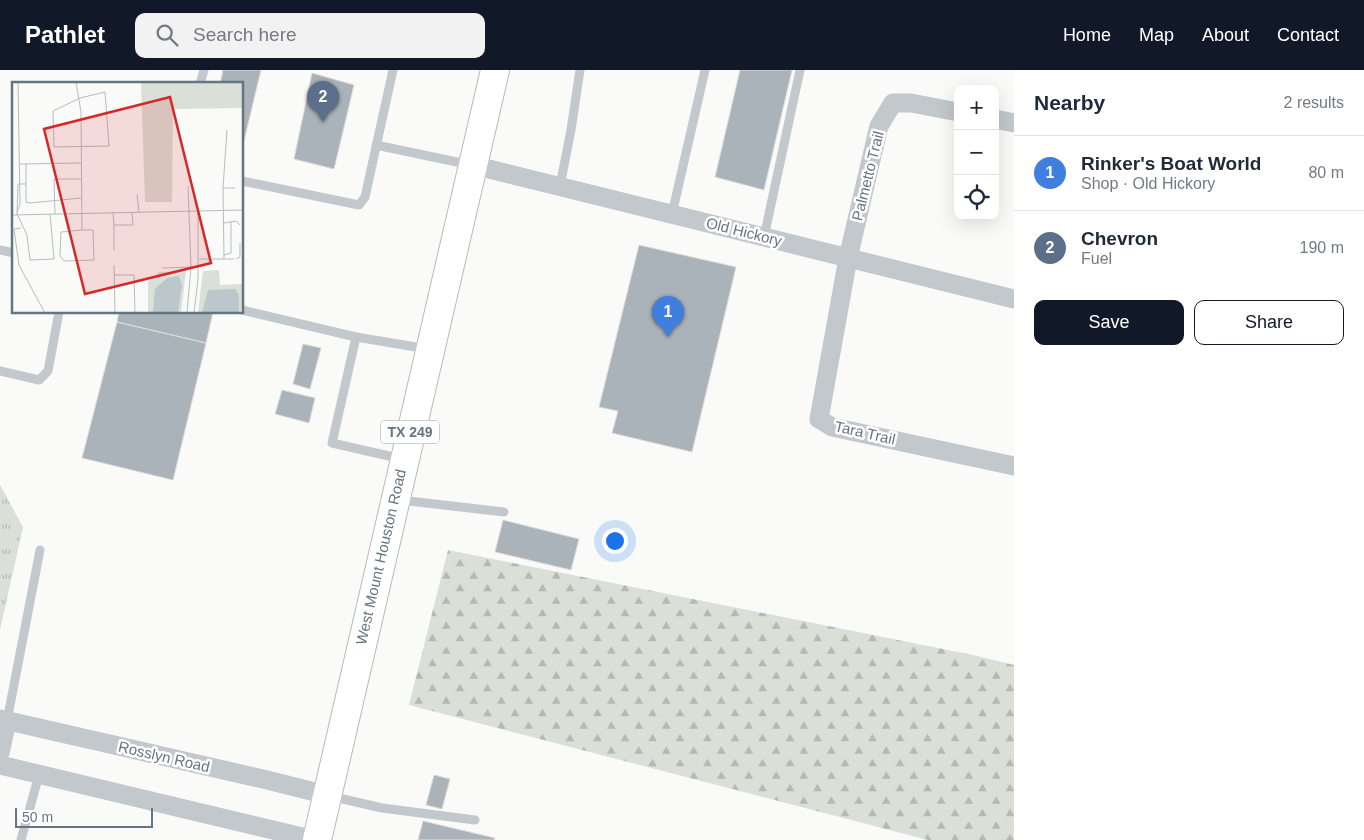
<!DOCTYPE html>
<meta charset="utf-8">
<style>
body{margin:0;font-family:Arial,sans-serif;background:#f2f2f3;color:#1f2937}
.controls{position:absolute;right:15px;top:15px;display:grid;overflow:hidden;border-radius:10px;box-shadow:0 5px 20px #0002}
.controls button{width:45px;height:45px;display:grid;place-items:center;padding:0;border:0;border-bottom:1px solid #e0e1e3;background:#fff;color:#1f2937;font:25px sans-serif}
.scale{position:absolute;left:15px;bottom:12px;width:138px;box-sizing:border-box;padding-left:5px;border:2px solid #657683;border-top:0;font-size:14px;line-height:18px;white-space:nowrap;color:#657683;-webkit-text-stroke:4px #fff;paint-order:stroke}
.you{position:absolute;left:614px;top:470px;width:18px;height:18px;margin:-12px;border:4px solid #fff;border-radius:50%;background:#1a73e8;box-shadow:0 0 0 8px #1a73e833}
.badge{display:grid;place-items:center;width:32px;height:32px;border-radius:50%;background:#111827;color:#fff;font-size:16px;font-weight:700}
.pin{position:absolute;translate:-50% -41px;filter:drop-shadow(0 1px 2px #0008)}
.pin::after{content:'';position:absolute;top:26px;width:18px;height:15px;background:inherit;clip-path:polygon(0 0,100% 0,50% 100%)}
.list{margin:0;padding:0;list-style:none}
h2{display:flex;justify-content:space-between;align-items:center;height:65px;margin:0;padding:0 20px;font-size:21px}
h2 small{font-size:16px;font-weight:400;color:#747a83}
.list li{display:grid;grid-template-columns:32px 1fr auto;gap:15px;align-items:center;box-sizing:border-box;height:75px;padding:0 20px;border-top:1px solid #e0e1e3}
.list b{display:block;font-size:19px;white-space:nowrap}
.list p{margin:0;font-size:16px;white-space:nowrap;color:#747a83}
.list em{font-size:16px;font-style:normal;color:#747a83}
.actions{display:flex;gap:10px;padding:15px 20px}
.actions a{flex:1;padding:11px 0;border:1px solid #111827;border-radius:10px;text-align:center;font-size:18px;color:#111827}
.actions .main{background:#111827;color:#fff}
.icon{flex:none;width:28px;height:28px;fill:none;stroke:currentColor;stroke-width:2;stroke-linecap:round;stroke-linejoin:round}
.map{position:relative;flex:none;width:1014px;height:770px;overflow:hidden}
header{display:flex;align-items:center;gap:30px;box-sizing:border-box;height:70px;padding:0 25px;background:#111827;color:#fff}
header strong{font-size:24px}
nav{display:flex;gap:28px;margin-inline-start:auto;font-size:18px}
.search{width:350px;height:45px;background:#f2f2f3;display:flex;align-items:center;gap:12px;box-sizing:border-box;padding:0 18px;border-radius:10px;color:#747a83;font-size:19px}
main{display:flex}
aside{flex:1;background:#fff}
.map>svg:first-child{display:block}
</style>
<header>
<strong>Pathlet</strong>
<div class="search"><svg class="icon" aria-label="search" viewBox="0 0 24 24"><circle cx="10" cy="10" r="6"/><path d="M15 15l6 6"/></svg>Search here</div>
<nav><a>Home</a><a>Map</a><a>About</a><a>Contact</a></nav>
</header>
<main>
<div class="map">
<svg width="1014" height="770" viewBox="0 0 1014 770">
<defs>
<pattern id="grass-tufts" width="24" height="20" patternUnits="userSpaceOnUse" patternTransform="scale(1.25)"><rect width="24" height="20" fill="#dadfd7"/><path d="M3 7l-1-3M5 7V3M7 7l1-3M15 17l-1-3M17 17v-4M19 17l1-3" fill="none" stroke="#b4b9b4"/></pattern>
<pattern id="forest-firs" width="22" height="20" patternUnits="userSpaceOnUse" patternTransform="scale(1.25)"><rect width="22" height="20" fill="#dadfd7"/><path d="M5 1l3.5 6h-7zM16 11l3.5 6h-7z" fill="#b4b9b4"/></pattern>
</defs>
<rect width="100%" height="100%" fill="#fafaf8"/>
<path fill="url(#grass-tufts)" d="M0,415L23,457L0,560Z"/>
<path fill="url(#forest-firs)" d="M448,480L973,585L1014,595V770H928L409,635Z"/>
<path fill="#aab3b9" stroke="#dcdcda" d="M223,0H261L242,79V14H220Z
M740,0H792L764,120L715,107Z
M312,3L354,15L334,99L294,89Z
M639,175L736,197L692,382L612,363L618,341L599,337Z
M119,242H213L206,273L117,252Z
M117,252L206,273L173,410L82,388Z
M303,274L321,278L310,319L293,314Z
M282,320L315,328L309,353L275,344Z
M503,450L579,469L571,500L495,482Z
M434,705L450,709L442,739L426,735Z
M423,751L495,768L494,770H418Z"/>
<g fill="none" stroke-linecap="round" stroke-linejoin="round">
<defs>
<path id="primary" d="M317,770L495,0"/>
</defs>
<use href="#primary" stroke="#b5babe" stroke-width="30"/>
<path stroke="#c3c8cc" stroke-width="9" d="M200,14L204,0
M376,75L471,95
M242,111L359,135L365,127L393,0
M560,116L571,60L580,0
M672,144L705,0
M764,167L800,0
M0,180L14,183
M242,240L356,267
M0,301L39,310L48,301L59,242
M402,389L332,373L356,267L428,279
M400,430L504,442
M7,651L40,480
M330,726L382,738L475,750
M21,770L39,705"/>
<path stroke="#c3c8cc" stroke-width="19" d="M958,42L911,33H893L879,56L848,188L819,349L832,357L1014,396
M995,49L1014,53
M473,95L1014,229
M0,649L263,709L327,725
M0,683L7,651
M0,695L315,770"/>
<use href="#primary" stroke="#fff" stroke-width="28"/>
</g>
<g text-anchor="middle" stroke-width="5" stroke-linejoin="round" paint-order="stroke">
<rect fill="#fff" stroke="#939fa8" stroke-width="1" x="381" y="350.5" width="58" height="23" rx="4"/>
<g font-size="14" font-weight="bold" fill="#657683">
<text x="410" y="367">TX 249</text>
</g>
<g font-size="15" fill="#657683" stroke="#fff">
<text transform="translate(868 106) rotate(-76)" y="5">Palmetto Trail</text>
<text transform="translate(744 162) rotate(14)" y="5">Old Hickory</text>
<text transform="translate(865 363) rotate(13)" y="5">Tara Trail</text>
<text transform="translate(381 487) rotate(-77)" y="5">West Mount Houston Road</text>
<text transform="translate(164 687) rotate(13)" y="5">Rosslyn Road</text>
</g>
</g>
<g transform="translate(12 12)">
<rect width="231" height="231" fill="#fafaf8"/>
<path d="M207,188L208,203L230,202L231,231H186L191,189ZM174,189L169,231H136V200L147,190Z" fill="#dadfd7"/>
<path d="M129,0H231V26L161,27L160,120H133Z" fill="#dadfd7"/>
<path d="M167,194L170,203L166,231H141L143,207L155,196ZM223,207L227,213V231H190L196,208Z" fill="#bbc7cb"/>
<path fill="none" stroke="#b5bdc2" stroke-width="1" d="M64,0L69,30L70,148H81L82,178L52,179L48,174L49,150L70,148M93,10L97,64L42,65L41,29L68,16ZM7,82L69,81M14,82V102M6,102L5,132L15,153L18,178L42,177L38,132M6,102H14V120L18,121L69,116M211,106L215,48M125,112L127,130M5,130L8,122L6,0M101,130L102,143H121L120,130M43,132L42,97H69M0,133L232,128M212,141L224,139L228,143M102,143V168M9,146L2,147L7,183L33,231M212,173L219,171V140M187,177H222M212,177L211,106H223M224,177L228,175V161M102,183L103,231M150,186L179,185M102,193H122L123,231M175,231L179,185L176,104M182,231L186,197V129"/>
<path fill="#d62828" fill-opacity="0.15" stroke="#d62828" stroke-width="2.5" d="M158,15L199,181L73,212L32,47Z"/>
<rect width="231" height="231" fill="none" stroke="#657683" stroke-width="2.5"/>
</g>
</svg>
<div class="controls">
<button>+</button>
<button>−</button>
<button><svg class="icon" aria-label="locate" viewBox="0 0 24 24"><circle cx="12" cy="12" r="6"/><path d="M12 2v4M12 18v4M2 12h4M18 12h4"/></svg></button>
</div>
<div class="scale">50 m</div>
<div class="you"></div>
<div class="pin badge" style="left:668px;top:267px;background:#3f7fe0">1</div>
<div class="pin badge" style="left:323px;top:52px;background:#5c6f8a">2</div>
</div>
<aside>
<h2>Nearby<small>2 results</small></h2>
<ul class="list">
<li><span class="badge" style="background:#3f7fe0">1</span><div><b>Rinker's Boat World</b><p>Shop · Old Hickory</p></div><em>80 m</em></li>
<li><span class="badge" style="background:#5c6f8a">2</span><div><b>Chevron</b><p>Fuel</p></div><em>190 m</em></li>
</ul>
<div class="actions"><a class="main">Save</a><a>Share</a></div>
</aside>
</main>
